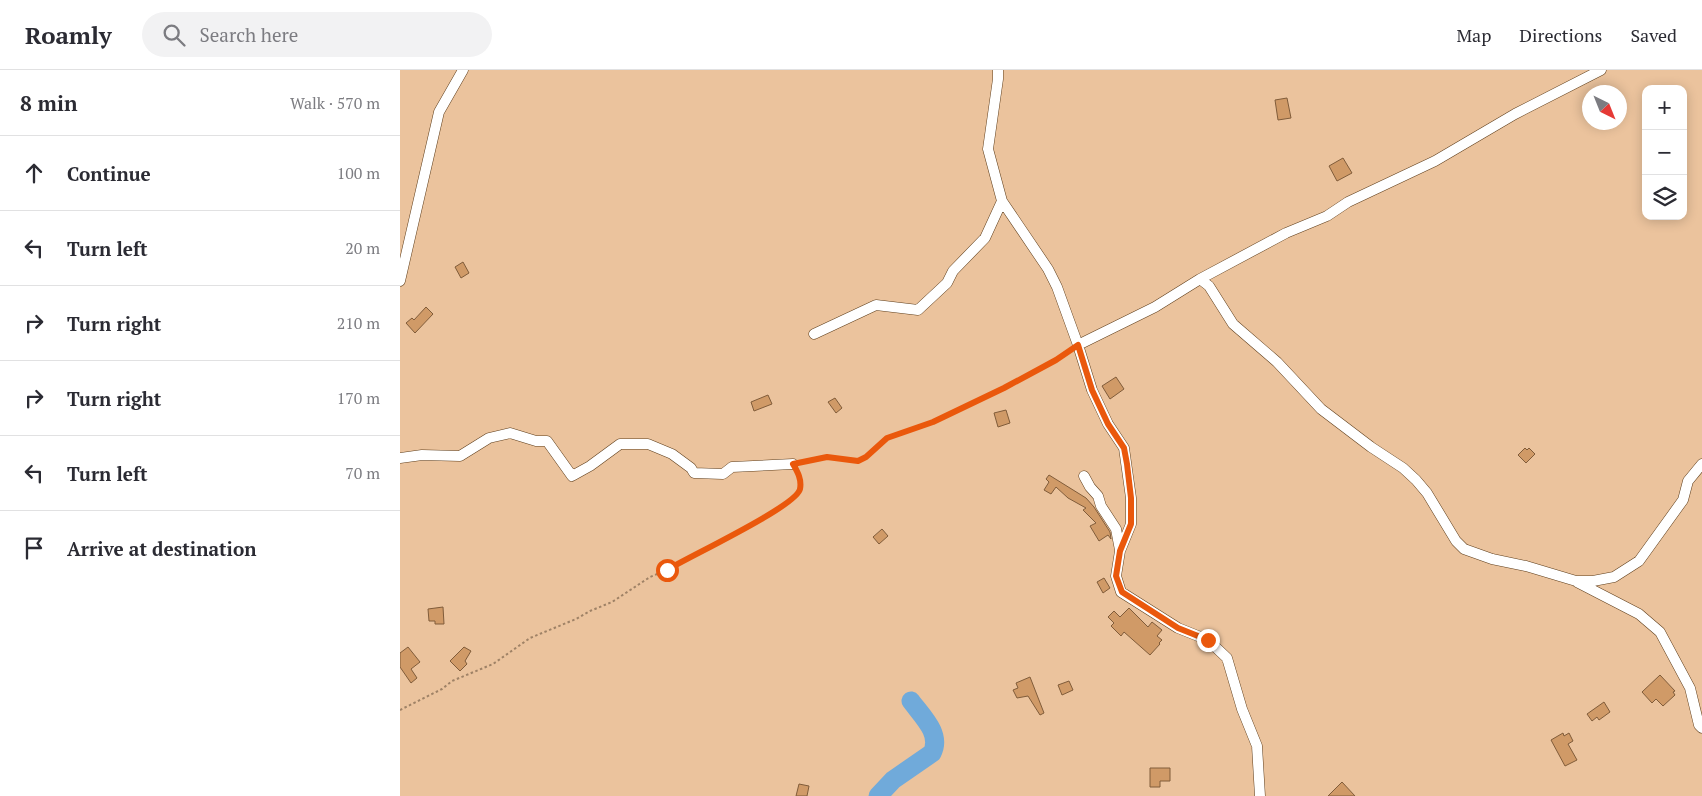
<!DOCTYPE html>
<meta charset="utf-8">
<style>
body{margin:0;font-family:"PT Serif",serif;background:#f2f2f3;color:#2b2b33}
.controls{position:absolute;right:15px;top:15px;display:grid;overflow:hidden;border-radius:10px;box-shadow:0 2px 12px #0003}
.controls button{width:45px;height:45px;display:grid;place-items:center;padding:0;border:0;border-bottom:1px solid #e1e1e2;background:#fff;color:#2b2b33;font:25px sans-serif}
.compass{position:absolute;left:1182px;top:15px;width:45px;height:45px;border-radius:50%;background:#fff;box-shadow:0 2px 12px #0003;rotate:137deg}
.stop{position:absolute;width:15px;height:15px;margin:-11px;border:4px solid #ea580c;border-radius:50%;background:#fff}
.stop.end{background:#ea580c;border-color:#fff;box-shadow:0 1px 5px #0008}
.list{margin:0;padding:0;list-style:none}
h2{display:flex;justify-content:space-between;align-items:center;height:65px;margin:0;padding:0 20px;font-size:21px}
h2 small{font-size:16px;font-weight:400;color:#7c7c81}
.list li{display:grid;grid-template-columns:32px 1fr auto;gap:15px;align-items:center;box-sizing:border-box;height:75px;padding:0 20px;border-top:1px solid #e1e1e2}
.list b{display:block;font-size:19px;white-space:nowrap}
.list em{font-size:16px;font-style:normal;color:#7c7c81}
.icon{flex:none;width:28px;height:28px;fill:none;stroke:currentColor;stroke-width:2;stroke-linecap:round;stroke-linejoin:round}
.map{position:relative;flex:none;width:1302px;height:726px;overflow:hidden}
header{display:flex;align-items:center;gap:30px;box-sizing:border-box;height:70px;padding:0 25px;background:#fff;border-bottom:1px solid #e1e1e2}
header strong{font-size:24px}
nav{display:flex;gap:28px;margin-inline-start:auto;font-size:18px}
.search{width:350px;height:45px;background:#f2f2f3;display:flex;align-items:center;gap:12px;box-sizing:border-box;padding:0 18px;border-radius:28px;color:#7c7c81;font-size:19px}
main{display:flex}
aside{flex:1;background:#fff}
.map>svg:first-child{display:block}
</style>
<header>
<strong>Roamly</strong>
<div class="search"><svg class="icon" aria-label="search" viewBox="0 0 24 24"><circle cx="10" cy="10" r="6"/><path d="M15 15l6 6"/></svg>Search here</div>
<nav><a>Map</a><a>Directions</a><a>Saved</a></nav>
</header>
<main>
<aside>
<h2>8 min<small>Walk · 570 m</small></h2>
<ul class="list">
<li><svg class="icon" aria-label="ahead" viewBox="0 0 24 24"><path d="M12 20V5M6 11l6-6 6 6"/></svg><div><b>Continue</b></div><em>100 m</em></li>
<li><svg class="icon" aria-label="left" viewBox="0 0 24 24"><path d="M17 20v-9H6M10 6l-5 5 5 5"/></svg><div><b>Turn left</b></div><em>20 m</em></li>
<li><svg class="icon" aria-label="right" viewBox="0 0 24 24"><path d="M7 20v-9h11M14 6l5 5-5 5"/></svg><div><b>Turn right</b></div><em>210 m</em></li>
<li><svg class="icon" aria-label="right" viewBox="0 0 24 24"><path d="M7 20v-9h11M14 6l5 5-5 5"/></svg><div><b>Turn right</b></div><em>170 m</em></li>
<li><svg class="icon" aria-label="left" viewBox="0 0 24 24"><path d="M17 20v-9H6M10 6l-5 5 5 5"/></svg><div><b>Turn left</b></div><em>70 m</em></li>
<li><svg class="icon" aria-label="arrive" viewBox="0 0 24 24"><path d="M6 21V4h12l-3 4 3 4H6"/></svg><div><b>Arrive at destination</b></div></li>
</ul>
</aside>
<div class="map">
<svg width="1302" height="726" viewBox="0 0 1302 726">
<rect width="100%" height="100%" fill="#ebc39d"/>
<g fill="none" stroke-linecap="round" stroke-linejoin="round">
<path stroke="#70aada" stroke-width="19" d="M478,726L493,710L532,683C542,664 522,646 511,631"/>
</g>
<path fill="#d09a67" stroke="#805c3a" d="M887,28L891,48L878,50L875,30Z
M943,88L952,103L937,111L929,96Z
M63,192L69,203L61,208L55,197Z
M26,237L33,244L15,263L6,253L12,248L14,250Z
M716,307L724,319L710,329L702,316Z
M368,325L372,334L354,341L351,332Z
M435,328L442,338L436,343L428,332Z
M606,340L610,353L598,357L594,343Z
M1125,378L1127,380L1129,378L1135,384L1126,393L1118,385Z
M649,405L686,428L694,437L710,462L711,469L708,465L699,471L690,456L696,453L683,440L686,438L668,428L656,417L651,424L644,420L649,412L646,409Z
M482,459L488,466L479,474L473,467Z
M704,508L710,518L703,523L697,512Z
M43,537L44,554H35V551H29L28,539Z
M729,538L748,557L752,552L762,560L757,566L762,570L759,573L760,574L750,585L724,562L721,566L711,556L714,553L708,547L714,541L720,547Z
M8,577L20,592L11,599L17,608L11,613L0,597V583Z
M64,577L71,581L65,591L67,594L60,601L50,591Z
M1260,605L1275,621L1273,622L1275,625L1263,636L1256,629L1252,633L1242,622Z
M630,607L644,643L640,645L628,626L617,628L613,620L618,618L616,613Z
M669,611L673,620L662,625L658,615Z
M1204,632L1210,642L1199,650L1197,647L1192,651L1187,644Z
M1163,663L1164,666L1169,663L1173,671L1168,674L1177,690L1165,696L1151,670Z
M750,698H770V711H760V717H750Z
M942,712L955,726H928Z
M399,714L409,716L407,726H396Z"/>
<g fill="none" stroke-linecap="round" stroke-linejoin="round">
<defs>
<path id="street" d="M598,0V9L588,79L602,131L648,199L657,217L678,275L692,320L708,354L724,378L731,428V454L720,481L716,506L721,522L778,558L808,570L827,588L842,639L857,676L860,726
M800,209L809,216L833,254L877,292L921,339L971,377L1003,398L1016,410L1027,423L1056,471L1064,479L1092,489L1126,496L1176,511H1193L1214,507L1239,491L1283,430L1288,411L1302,394
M0,211L39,42L63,0
M414,264L476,235L518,240L547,213L553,201L585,168L602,131
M678,275L755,237L800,209L886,163L927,146L948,132L1035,91L1115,44L1201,0
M0,388L22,385L60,386L89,368L110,363L136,371H147L172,406L190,396L220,374H248L272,384L291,398L294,403L323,404L332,397L393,394
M684,406L690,417L698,426L701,436L716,459L720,480
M1177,512L1239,544L1260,562L1290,618L1299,655L1302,658"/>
</defs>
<use href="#street" stroke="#5f3e1b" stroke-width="11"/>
<path stroke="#9f8266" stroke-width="2" stroke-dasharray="2.5 2.5" stroke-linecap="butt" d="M403,392L427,387L458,391L466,387L487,368L533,352L604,318L656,290L669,281
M0,640L42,619L52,611L93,594L130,568L176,549L190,541L212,532L250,507L267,500L286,489L357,452L395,426L400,420V407L397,402"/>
<use href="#street" stroke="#fff" stroke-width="10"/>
</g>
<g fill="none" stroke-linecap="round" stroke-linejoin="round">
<path stroke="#ea580c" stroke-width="6" d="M267,500C288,487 397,436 400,419C402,409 397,401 393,394L427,387L458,391L466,387L487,368L533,352L604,318L656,290L678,275L692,320L708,354L724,378L727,394L731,428V454L720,481L716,506L722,522L778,558L808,570"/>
</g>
</svg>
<div class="controls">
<button>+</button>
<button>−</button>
<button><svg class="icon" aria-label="layers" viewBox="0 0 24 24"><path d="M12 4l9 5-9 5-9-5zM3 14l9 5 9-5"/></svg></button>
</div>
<svg class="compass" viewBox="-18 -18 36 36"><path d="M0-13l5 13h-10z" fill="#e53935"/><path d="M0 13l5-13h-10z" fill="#7c7c81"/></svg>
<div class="stop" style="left:267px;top:500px"></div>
<div class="stop end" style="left:808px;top:570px"></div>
</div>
</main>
